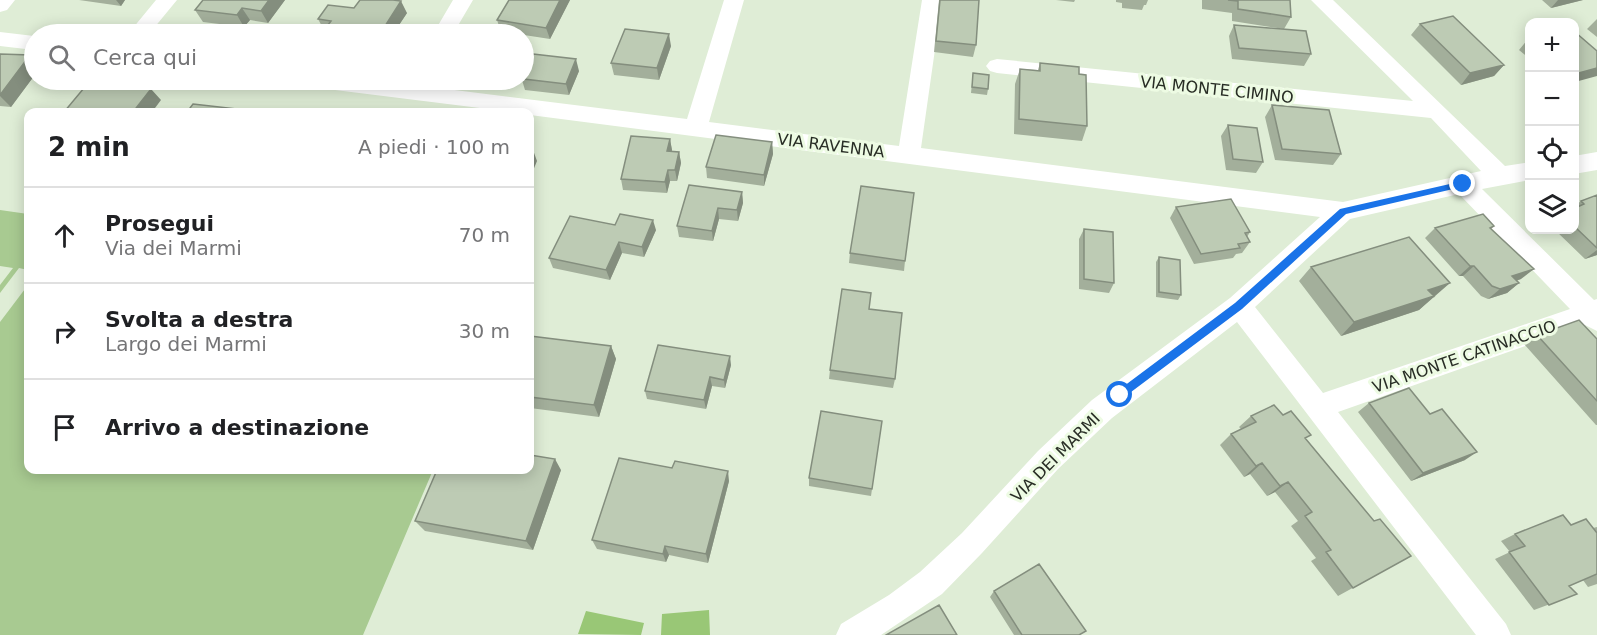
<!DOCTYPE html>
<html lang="it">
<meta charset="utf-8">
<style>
body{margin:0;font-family:"DejaVu Sans",sans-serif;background:#f6f6f6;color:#202124}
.controls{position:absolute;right:18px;top:18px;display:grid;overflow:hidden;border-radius:12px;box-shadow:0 3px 15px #0003}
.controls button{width:54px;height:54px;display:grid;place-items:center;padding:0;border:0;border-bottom:2px solid #e0e0e0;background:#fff;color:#202124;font:30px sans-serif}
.stop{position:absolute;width:18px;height:18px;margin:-14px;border:4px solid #1a73e8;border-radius:50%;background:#fff}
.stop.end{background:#1a73e8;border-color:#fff;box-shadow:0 2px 6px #0008}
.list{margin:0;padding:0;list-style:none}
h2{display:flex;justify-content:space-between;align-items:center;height:78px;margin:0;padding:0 24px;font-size:26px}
h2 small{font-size:20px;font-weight:400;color:#757577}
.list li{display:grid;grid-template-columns:39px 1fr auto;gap:18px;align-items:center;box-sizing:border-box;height:96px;padding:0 24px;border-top:2px solid #e0e0e0}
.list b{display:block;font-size:22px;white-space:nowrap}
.list p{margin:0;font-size:20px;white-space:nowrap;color:#757577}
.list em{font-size:20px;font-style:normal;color:#757577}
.icon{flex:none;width:33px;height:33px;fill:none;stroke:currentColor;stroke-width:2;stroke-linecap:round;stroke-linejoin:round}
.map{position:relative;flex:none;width:1597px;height:635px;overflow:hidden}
.search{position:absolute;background:#fff;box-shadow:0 3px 15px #0003;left:24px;top:24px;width:510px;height:66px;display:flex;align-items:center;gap:15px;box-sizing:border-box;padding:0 21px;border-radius:33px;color:#757577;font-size:22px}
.panel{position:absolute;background:#fff;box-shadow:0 3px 15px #0003;left:24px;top:108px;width:510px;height:366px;border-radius:12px}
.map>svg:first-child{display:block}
</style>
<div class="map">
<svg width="1597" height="635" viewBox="0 0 1597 635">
<rect width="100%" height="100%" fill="#dfedd6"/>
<path fill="#a8ca91" d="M0,210L28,214V270L19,268L0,293V285L13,268L0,266Z
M28,285V470H433L363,635H0V322Z"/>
<path fill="#99c776" d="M709,610L710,635H661L662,614Z
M586,611L644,623L641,635L578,634Z"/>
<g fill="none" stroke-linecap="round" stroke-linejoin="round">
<path fill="#fff" fill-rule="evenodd" d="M0,0H15L7,10L0,12Z
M156,0H177L149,34H128Z
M453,0H473L453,34H433Z
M724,0H744L709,122L899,146L922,0H942L921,148L1343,202L1481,171L1431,118L997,73L990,71L986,66L990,61L997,59L1413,101L1311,0H1333L1505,166L1530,162V180L1482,189L1594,300L1597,299V331L1585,325L1338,412L1506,624L1511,635H1476L1237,322L1112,418L1058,469L982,553L942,594L881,635H836L841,624L889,595L920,572L962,533L1038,451L1092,400L1230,298L1320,217L530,115V112H512L319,88L311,85L308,80H375L687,119ZM1459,194L1570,309L1323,393L1255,307L1350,219Z
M0,32L34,36V50L0,46Z
M1597,152V170L1574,174V156Z"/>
</g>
<path fill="#a3af9b" d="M79,0H125L121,6Z
M203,0H285L268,23L250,20L244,27L203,22L195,10Z
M509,0H570L550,39L524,35V34L501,32L497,20Z
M939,0H979L976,45L973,57L934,52Z
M1056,0H1075L1074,2Z
M1116,0H1148L1146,5H1144L1142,10L1122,8V3L1116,2Z
M1202,0H1290L1291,17L1284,29L1232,21V13L1202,9Z
M1542,0H1583L1551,8Z
M354,8L407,13L393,34H321L324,30L318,19Z
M1597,19V37L1587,29Z
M1420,24L1504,65L1494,76L1461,85L1411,35Z
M1234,25L1311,54L1304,66L1232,59L1229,36Z
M1529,38H1530V59L1519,50Z
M671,46L659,80L614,75L611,63Z
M0,54L30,55L34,60V76L11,107L0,106Z
M1040,63L1079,74L1087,126L1082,141L1014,134L1015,84L1020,69L1038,70Z
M579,71L569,95L525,90L522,80Z
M973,73L988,89L987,95L971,93Z
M1272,105L1341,154L1333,165L1275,160L1265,117Z
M1228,125L1263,162L1256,173L1226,170L1221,136Z
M670,139L672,151L679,152L681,163L677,181H670L667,193L623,190L621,179Z
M772,142L773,154L764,186L707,178L706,167Z
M742,192L743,203L738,221L719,219L713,241L679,237L677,226Z
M1597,195V255L1585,259L1555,230H1575V206L1581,201Z
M1176,207L1250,232L1247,237L1250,242L1242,253L1236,254L1233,258L1194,264L1170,218Z
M615,225L656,230L644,257L622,253L610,280L553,268L549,258Z
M1494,226L1491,229L1521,279L1516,281L1519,283L1507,293L1488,299L1481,296L1463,276H1459L1425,238L1435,228Z
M1084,229L1114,283L1109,293L1079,289V239Z
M850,253L905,261L904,271L849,263Z
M1159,257L1181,295L1178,300L1156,297V262Z
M1311,267L1435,297L1432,298L1419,310L1341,336L1299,281Z
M869,309L895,379L893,388L829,379L830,370Z
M1537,335L1597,339V425H1596L1524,344Z
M530,336L611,346L616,359L599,417L530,408Z
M731,365L725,388L712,386L706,409L647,399L645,391Z
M1369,403L1465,460L1411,481L1358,412Z
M1283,415L1306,439L1374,521L1411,556L1338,596L1311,561L1316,558L1291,526L1298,521L1275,492L1267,496L1250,474L1244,477L1220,445L1231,434L1241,429L1239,427L1251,416Z
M561,470L533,550L425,531L415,521Z
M809,478L872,489L871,496L809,486Z
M729,481L708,563L669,555L666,562L597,549L592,540Z
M1571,525L1593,528L1597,527V584L1588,587L1583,580L1569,586L1577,594L1534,610L1495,559L1510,552L1501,541L1515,534Z
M994,591L1081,635H1014L990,597Z"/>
<path fill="#848e7e" d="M116,0H125L121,6Z
M269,0H285L268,23L261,11Z
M560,0H570L550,39L546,28Z
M1558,0H1583L1551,8Z
M401,1L407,13L393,34H380Z
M242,8L250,20L244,27L237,15Z
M669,34L671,46L659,80L657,68Z
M30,55L34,60V76L11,107L0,96V95Z
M576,59L579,71L569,95L566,84Z
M1504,65L1494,76L1461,85L1470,73Z
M1597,68V76L1575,82V74Z
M151,89L161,100L152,112H133Z
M670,139L672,150L669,162L667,151Z
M772,142L773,154L764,186V175Z
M533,150L537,161L530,178V158Z
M679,152L681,163L677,181L675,170Z
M668,170L670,181L667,193L665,182Z
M742,192L743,203L738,221L737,210Z
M718,208L719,219L713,241L712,231Z
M653,220L656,230L644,257L642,247Z
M619,242L622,253L610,280L606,270Z
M1597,250V255L1585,259Z
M1470,266H1474L1463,276H1459Z
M1534,269L1521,279L1500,286L1512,276Z
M1450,283L1419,310L1341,336L1354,322L1428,290Z
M1519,283L1507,293L1488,299L1500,289Z
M611,346L616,359L599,417L594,405Z
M730,356L731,365L725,388L724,380Z
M710,377L712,386L706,409L704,400Z
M1477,452L1465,460L1411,481L1423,473Z
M555,459L561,470L533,550L526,541Z
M1262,463L1250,474L1244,477L1256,466Z
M728,471L729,481L708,563L706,554Z
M1288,482L1275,492L1267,496L1280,486Z
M665,546L669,555L666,562L663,554Z"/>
<path fill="#bdcbb4" stroke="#848e7e" stroke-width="1.5" d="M203,0H269L261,11L242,8L237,15L195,10Z
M360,0H393L401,1L380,34H321L331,21L318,19L328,5L354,8Z
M509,0H560L546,28L497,20Z
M940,0H979L976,45L936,41Z
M1228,0H1290L1291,17L1238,9V1Z
M1453,16L1504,65L1470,73L1420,24Z
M1234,25L1306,31L1311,54L1239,48Z
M625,29L669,34L657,68L611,63Z
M1575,32L1597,51V68L1575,74Z
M0,54L30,55L0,95Z
M533,54L576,59L566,84L524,79V75Z
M1040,63L1079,67V74L1086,75L1087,126L1019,119L1020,69L1040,71Z
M973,73L989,75L988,89L972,87Z
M89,82L151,89L133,112H64Z
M193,104L246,110L244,112H187Z
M1272,105L1329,110L1341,154L1282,149Z
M1228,125L1257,128L1263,162L1233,159Z
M716,135L772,142L764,175L706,167Z
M631,136L670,139L667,151L679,152L675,170H668L665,182L621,179Z
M530,149L533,150L530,158Z
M689,185L742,192L737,210L718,208L712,231L677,226Z
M861,186L914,193L905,261L850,253Z
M1597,195V248L1575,227V208L1584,204L1581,201Z
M1231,199L1250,232L1245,233L1250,242L1238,244L1240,248L1201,254L1176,207Z
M620,214L653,220L642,247L619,242L606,270L549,258L570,216L615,225Z
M1483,214L1494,226L1490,228L1534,269L1512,276L1519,283L1500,289L1492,286L1474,266H1470L1435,228Z
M1084,229L1113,232L1114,283L1084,279Z
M1409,237L1450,283L1428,290L1434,296L1354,322L1311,267Z
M1159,257L1180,260L1181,295L1159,292Z
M842,289L871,293L869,309L902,313L895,379L830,370Z
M1579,320L1597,339V401L1537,335Z
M530,336L611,346L594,405L530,397Z
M658,345L730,356L724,380L710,377L704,400L645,391Z
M1409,388L1430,414L1442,409L1477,452L1423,473L1369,403Z
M1274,405L1283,415L1291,411L1311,435L1305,438L1374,521L1380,519L1411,556L1353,588L1326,552L1331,550L1305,516L1312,512L1288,482L1280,486L1262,463L1256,466L1231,434L1256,422L1251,416Z
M821,411L882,421L872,489L809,478Z
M530,455L555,459L526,541L415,521L437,470H530Z
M619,458L672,468L675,461L728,471L706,554L665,546L663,554L592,540Z
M1563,515L1571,525L1586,519L1597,533V574L1569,586L1577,594L1549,605L1509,552L1525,546L1515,534Z
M1039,564L1086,631L1079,635H1022L994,591Z
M939,605L957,635H886Z"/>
<path fill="#1a73e8" d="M1463,181L1468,184L1466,186L1346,214L1242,309L1123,398H1116V392L1235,303L1340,209Z"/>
<g text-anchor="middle" stroke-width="6" stroke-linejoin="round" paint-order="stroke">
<g font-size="16" fill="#282d25" stroke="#edfbe3">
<text transform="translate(1217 89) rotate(6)" y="6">VIA MONTE CIMINO</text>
<text transform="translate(831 145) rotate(7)" y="6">VIA RAVENNA</text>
<text transform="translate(1464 356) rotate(-19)" y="6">VIA MONTE CATINACCIO</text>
<text transform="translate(1055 457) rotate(-45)" y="6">VIA DEI MARMI</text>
</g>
</g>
</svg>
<div class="controls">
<button>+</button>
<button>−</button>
<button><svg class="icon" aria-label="locate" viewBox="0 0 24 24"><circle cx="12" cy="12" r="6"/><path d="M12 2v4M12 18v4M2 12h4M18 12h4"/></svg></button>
<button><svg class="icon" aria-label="layers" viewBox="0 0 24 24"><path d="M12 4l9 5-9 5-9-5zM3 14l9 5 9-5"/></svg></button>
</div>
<div class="stop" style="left:1120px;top:395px"></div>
<div class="stop end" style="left:1463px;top:184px"></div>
<div class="search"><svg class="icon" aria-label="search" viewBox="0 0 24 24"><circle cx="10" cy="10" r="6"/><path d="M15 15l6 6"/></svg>Cerca qui</div>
<section class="panel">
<h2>2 min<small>A piedi · 100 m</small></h2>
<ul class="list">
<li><svg class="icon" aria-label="ahead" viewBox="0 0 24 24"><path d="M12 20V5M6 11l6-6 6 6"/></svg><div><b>Prosegui</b><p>Via dei Marmi</p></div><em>70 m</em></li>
<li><svg class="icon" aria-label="right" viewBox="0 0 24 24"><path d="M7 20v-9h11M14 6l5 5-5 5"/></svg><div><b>Svolta a destra</b><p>Largo dei Marmi</p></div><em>30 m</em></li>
<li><svg class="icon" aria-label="arrive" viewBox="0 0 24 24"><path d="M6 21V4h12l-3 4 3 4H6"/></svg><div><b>Arrivo a destinazione</b></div></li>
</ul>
</section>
</div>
